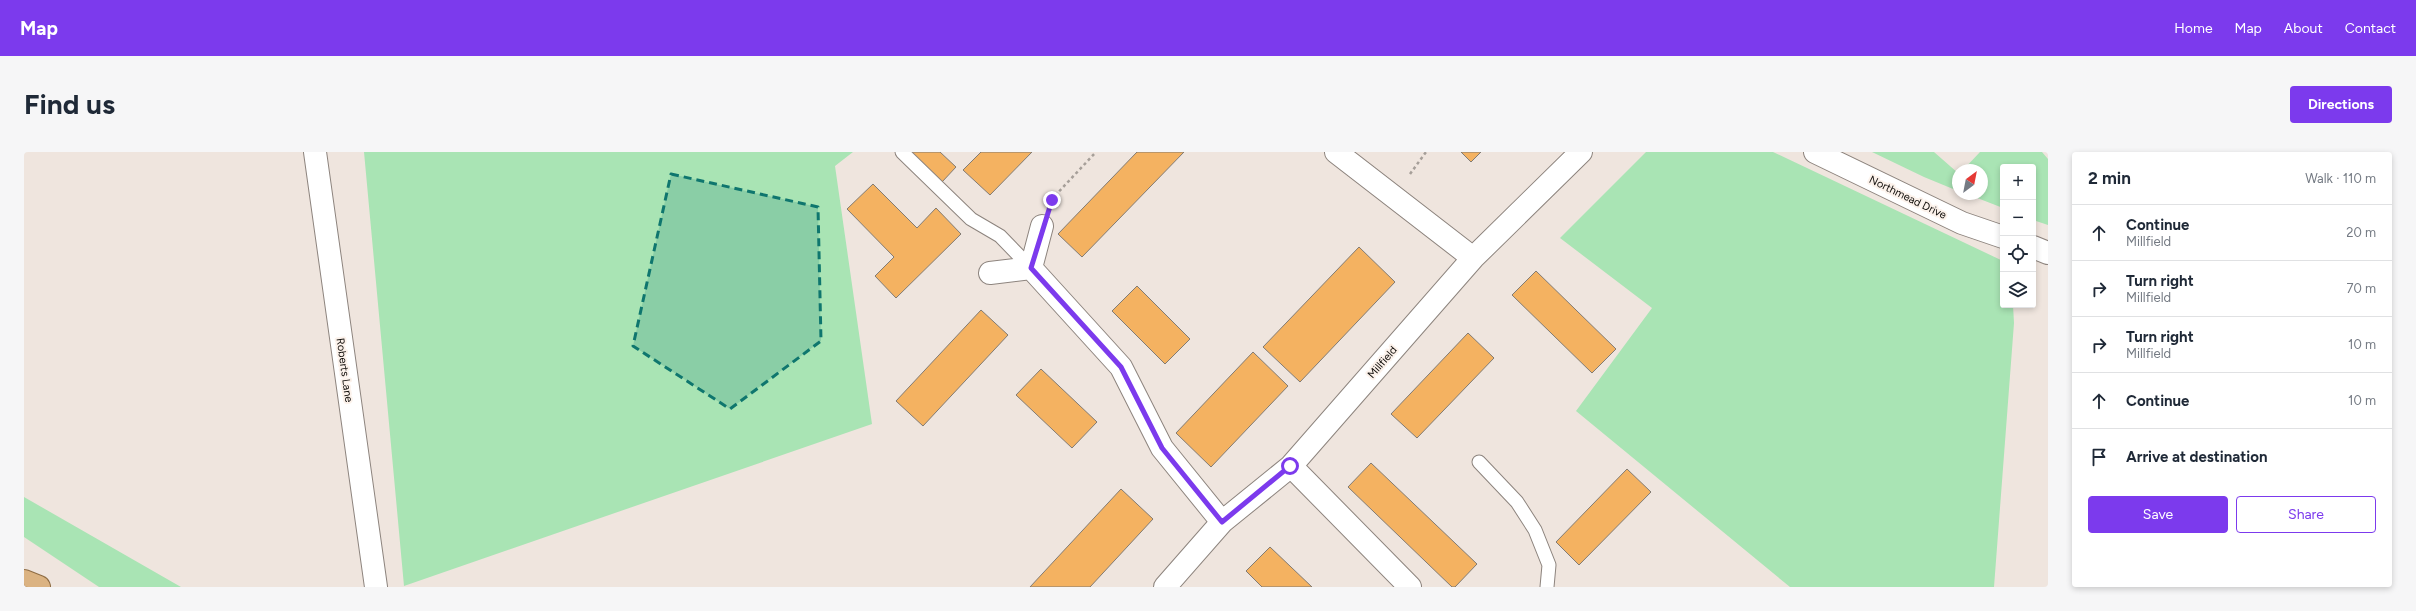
<!DOCTYPE html>
<meta charset="utf-8">
<style>
body{margin:0;font-family:Figtree,sans-serif;background:#f6f6f7;color:#1f2937}
.controls{position:absolute;right:12px;top:12px;display:grid;overflow:hidden;border-radius:4px;box-shadow:0 2px 6px #0003}
.controls button{width:36px;height:36px;display:grid;place-items:center;padding:0;border:0;border-bottom:1px solid #e0e1e3;background:#fff;color:#1f2937;font:20px sans-serif}
.compass{position:absolute;left:1928px;top:12px;width:36px;height:36px;border-radius:50%;background:#fff;box-shadow:0 2px 6px #0003;rotate:32deg}
.stop{position:absolute;width:12px;height:12px;margin:-9px;border:3px solid #7c3aed;border-radius:50%;background:#fff}
.stop.end{background:#7c3aed;border-color:#fff;box-shadow:0 1px 4px #0008}
.list{margin:0;padding:0;list-style:none}
h2{display:flex;justify-content:space-between;align-items:center;height:52px;margin:0;padding:0 16px;font-size:17px}
h2 small{font-size:13px;font-weight:400;color:#747a83}
.list li{display:grid;grid-template-columns:26px 1fr auto;gap:12px;align-items:center;box-sizing:border-box;height:56px;padding:0 16px;border-top:1px solid #e0e1e3}
.list b{display:block;font-size:15px;white-space:nowrap}
.list p{margin:0;font-size:13px;white-space:nowrap;color:#747a83}
.list em{font-size:13px;font-style:normal;color:#747a83}
.actions{display:flex;gap:8px;padding:12px 16px}
.actions a{flex:1;padding:9px 0;border:1px solid #7c3aed;border-radius:4px;text-align:center;font-size:14px;color:#7c3aed}
.actions .main{background:#7c3aed;color:#fff}
.icon{flex:none;width:22px;height:22px;fill:none;stroke:currentColor;stroke-width:2;stroke-linecap:round;stroke-linejoin:round}
.map{position:relative;flex:none;width:2024px;height:435px;overflow:hidden;border-radius:4px}
header{display:flex;align-items:center;gap:24px;box-sizing:border-box;height:56px;padding:0 20px;background:#7c3aed;color:#fff}
header strong{font-size:19px}
nav{display:flex;gap:22px;margin-inline-start:auto;font-size:14px}
.intro{display:flex;align-items:center;justify-content:space-between;box-sizing:border-box;height:96px;padding:0 24px}
h1{margin:0;font-size:28px}
.button{padding:10px 18px;border-radius:4px;background:#7c3aed;color:#fff;font-size:14px;font-weight:700}
main{display:flex;gap:24px;padding:0 24px}
aside{flex:1;background:#fff;border-radius:4px;box-shadow:0 2px 6px #0003}
.map>svg:first-child{display:block}
</style>
<header>
<strong>Map</strong>
<nav><a>Home</a><a>Map</a><a>About</a><a>Contact</a></nav>
</header>
<div class="intro"><h1>Find us</h1><a class="button">Directions</a></div>
<main>
<div class="map">
<svg width="2024" height="435" viewBox="0 0 2024 435">
<rect width="100%" height="100%" fill="#efe5de"/>
<path fill="#a9e4b4" d="M340,0H829L811,14L848,272L380,434Z
M1622,0H1749L1979,109V153H1989L1990,171L1970,435H1766L1552,259L1628,156L1536,86Z
M1848,0H1910L1934,21V39L1900,25Z
M1956,0H2018L2024,7V73L2009,68V15H1979V56L1943,42H1958V18H1939Z
M0,345L157,435H75L0,385Z"/>
<path fill="#f4b261" stroke="#827b73" d="M887,0H916L932,15L918,30Z
M957,0H1008L966,43L939,18Z
M1113,0H1160L1058,105L1034,82Z
M1437,0H1457L1447,10Z
M849,32L893,76L912,56L937,82L872,146L851,124L870,105L823,57Z
M1335,95L1371,130L1276,230L1239,195Z
M1512,119L1592,197L1568,221L1488,143Z
M1113,134L1166,187L1141,212L1088,159Z
M957,158L984,183L899,274L872,249Z
M1444,181L1470,206L1393,286L1367,262Z
M1229,200L1264,234L1187,315L1152,281Z
M1017,217L1073,270L1048,296L992,243Z
M1347,311L1453,412L1431,435H1428L1324,335Z
M1603,317L1627,340L1555,413L1532,390Z
M1097,337L1129,367L1066,435H1006Z
M1246,395L1288,435H1238L1222,419Z"/>
<g fill="none" stroke-linecap="round" stroke-linejoin="round">
<defs>
<path id="service" d="M878,0L947,67L976,84L1007,116
M1455,310L1493,350L1511,378L1525,413L1523,435"/>
<path id="minor" d="M291,0L352,435
M1312,0L1449,106
M1791,0L1938,71L1979,85
M1018,74L1007,116L1097,215L1138,296L1198,370
M2009,95L2024,101
M966,121L1007,116
M1267,314L1386,435
M1141,435L1198,370L1267,314L1449,106L1557,0"/>
<path id="trunk" d="M0,429L15,435"/>
</defs>
<use href="#service" stroke="#8d847e" stroke-width="15"/>
<use href="#minor" stroke="#8d847e" stroke-width="24"/>
<use href="#trunk" stroke="#8e6c43" stroke-width="24"/>
<path stroke="#a69f99" stroke-width="2.5" stroke-dasharray="3 3" stroke-linecap="butt" d="M1386,22L1402,0
M1027,48L1072,0"/>
<use href="#service" stroke="#fff" stroke-width="13"/>
<use href="#minor" stroke="#fff" stroke-width="22"/>
<use href="#trunk" stroke="#dbb382" stroke-width="22"/>
</g>
<g fill="none" stroke-linecap="round" stroke-linejoin="round">
<path stroke="#7c3aed" stroke-width="5" d="M1028,48L1007,116L1097,215L1138,296L1198,370L1266,314"/>
</g>
<path fill="#0f766e" fill-opacity="0.2" stroke="#0f766e" stroke-width="3" stroke-dasharray="8 5" stroke-linejoin="round" d="M647,22L794,55L797,189L706,257L609,194Z"/>
<g text-anchor="middle" stroke-width="4" stroke-linejoin="round" paint-order="stroke">
<g font-size="11" fill="#0f0c09" stroke="#fcf2eb">
<text transform="translate(1884 45) rotate(26)" y="4">Northmead Drive</text>
<text transform="translate(1358 210) rotate(-49)" y="4">Millfield</text>
<text transform="translate(321 218) rotate(82)" y="4">Roberts Lane</text>
</g>
</g>
</svg>
<div class="controls">
<button>+</button>
<button>−</button>
<button><svg class="icon" aria-label="locate" viewBox="0 0 24 24"><circle cx="12" cy="12" r="6"/><path d="M12 2v4M12 18v4M2 12h4M18 12h4"/></svg></button>
<button><svg class="icon" aria-label="layers" viewBox="0 0 24 24"><path d="M12 4l9 5-9 5-9-5zM3 14l9 5 9-5"/></svg></button>
</div>
<svg class="compass" viewBox="-18 -18 36 36"><path d="M0-13l5 13h-10z" fill="#e53935"/><path d="M0 13l5-13h-10z" fill="#747a83"/></svg>
<div class="stop" style="left:1266px;top:314px"></div>
<div class="stop end" style="left:1028px;top:48px"></div>
</div>
<aside>
<h2>2 min<small>Walk · 110 m</small></h2>
<ul class="list">
<li><svg class="icon" aria-label="ahead" viewBox="0 0 24 24"><path d="M12 20V5M6 11l6-6 6 6"/></svg><div><b>Continue</b><p>Millfield</p></div><em>20 m</em></li>
<li><svg class="icon" aria-label="right" viewBox="0 0 24 24"><path d="M7 20v-9h11M14 6l5 5-5 5"/></svg><div><b>Turn right</b><p>Millfield</p></div><em>70 m</em></li>
<li><svg class="icon" aria-label="right" viewBox="0 0 24 24"><path d="M7 20v-9h11M14 6l5 5-5 5"/></svg><div><b>Turn right</b><p>Millfield</p></div><em>10 m</em></li>
<li><svg class="icon" aria-label="ahead" viewBox="0 0 24 24"><path d="M12 20V5M6 11l6-6 6 6"/></svg><div><b>Continue</b></div><em>10 m</em></li>
<li><svg class="icon" aria-label="arrive" viewBox="0 0 24 24"><path d="M6 21V4h12l-3 4 3 4H6"/></svg><div><b>Arrive at destination</b></div></li>
</ul>
<div class="actions"><a class="main">Save</a><a>Share</a></div>
</aside>
</main>
